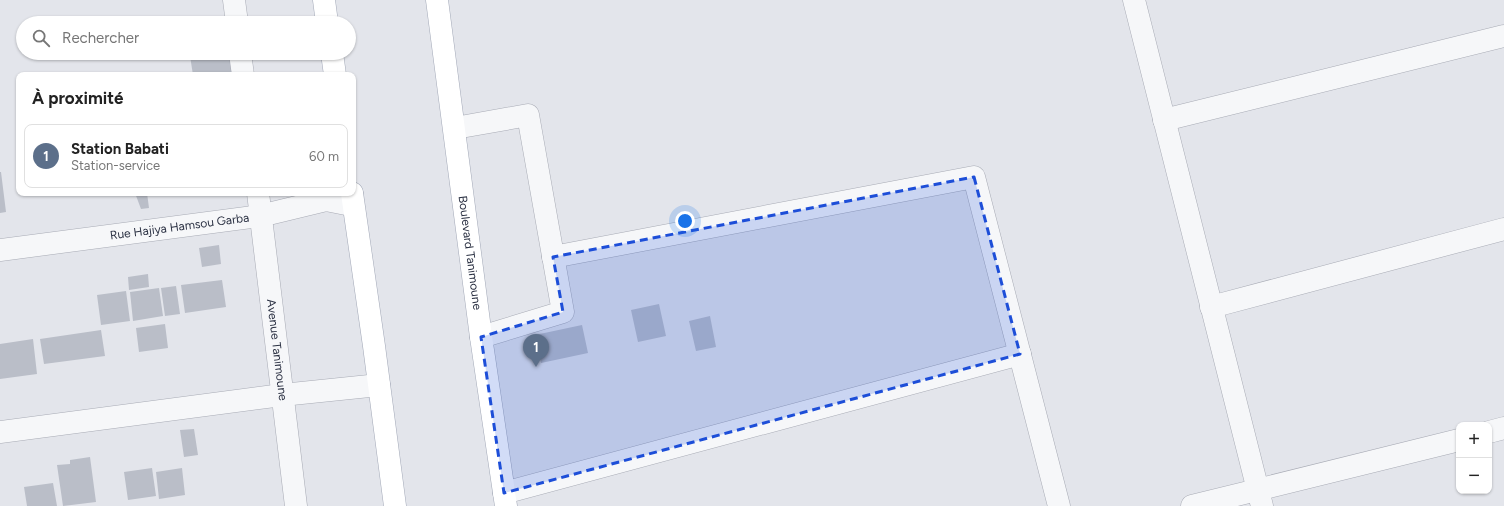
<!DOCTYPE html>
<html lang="fr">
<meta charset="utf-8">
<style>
body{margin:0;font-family:Figtree,sans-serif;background:#f2f2f2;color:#222}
.controls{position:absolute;right:12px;bottom:12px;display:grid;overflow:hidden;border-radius:8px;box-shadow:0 1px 3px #0004}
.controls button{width:36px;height:36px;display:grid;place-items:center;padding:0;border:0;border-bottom:1px solid #e0e0e0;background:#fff;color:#222;font:20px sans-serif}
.you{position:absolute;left:685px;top:221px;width:14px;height:14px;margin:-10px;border:3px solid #fff;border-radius:50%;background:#1a73e8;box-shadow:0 0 0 6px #1a73e833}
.badge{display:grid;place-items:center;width:26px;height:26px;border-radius:50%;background:#ea580c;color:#fff;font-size:13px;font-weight:700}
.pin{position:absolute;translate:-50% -33px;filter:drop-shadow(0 1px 2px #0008)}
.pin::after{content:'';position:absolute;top:21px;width:14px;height:12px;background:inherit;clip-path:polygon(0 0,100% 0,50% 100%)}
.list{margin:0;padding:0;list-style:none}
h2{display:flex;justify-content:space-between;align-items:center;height:52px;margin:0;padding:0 16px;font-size:17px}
h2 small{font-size:13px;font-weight:400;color:#767676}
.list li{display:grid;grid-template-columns:26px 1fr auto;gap:12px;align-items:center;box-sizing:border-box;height:64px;margin:0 8px 8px;padding:0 8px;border:1px solid #e0e0e0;border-radius:8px}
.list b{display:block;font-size:15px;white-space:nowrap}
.list p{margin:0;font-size:13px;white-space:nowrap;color:#767676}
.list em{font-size:13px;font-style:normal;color:#767676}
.icon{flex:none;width:22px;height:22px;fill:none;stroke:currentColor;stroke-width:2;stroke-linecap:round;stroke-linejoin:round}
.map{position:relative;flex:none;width:1504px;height:506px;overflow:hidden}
.search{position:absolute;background:#fff;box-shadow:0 1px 3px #0004;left:16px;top:16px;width:340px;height:44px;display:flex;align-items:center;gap:10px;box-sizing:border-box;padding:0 14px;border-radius:22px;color:#767676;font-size:15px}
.panel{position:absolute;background:#fff;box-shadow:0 1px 3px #0004;left:16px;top:72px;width:340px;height:124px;border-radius:8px}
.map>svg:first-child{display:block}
</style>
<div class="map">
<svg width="1504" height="506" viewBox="0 0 1504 506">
<rect width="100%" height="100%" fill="#e3e5eb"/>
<path fill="#babec8" d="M215,53H230L233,75H193L190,56Z
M0,172H1L6,212L0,213Z
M135,193H147L149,208L141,209Z
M219,245L221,264L202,267L199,248Z
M148,274L149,287L129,290L128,277Z
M222,280L226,307L185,313L181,285Z
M176,286L180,314L165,316L161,288Z
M159,288L163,316L133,321L130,292Z
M126,291L130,321L101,325L97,295Z
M659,304L666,336L638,342L631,310Z
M710,316L716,347L696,351L689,321Z
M165,324L168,348L139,352L136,328Z
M582,325L588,353L541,363L535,335Z
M101,330L105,356L44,364L40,339Z
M33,339L37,374L0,379V344Z
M194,429L198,455L184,457L180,430Z
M90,457L96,502L63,506L57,465L70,464V460Z
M152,468L156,496L128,500L124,472Z
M182,468L185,495L159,499L156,472Z
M53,483L57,506H27L24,487Z"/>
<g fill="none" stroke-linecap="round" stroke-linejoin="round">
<defs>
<g id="minor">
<path d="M234,0L237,23"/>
<path d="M1134,0L1262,506"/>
<path d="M240,53L243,75"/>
<path d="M1164,120L1504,36"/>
<path d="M455,128L528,115L563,312L481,337"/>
<path id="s1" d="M258,193L296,506"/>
<path id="s2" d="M0,250L260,216L326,200L346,204L352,194"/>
<path d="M553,257L974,177L1059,506"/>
<path d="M1211,307L1504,229"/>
<path d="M0,432L282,395L379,385"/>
<path d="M1489,432L1504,428"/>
<path d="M504,493L1020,354"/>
<path d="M1192,506L1459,440"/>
</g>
<g id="major">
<path d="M324,0L327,23"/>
<path id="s3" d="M437,0L481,337L506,506"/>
<path d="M332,53L335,75"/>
<path d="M352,193L374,346L395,506"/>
</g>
</defs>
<use href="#minor" stroke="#a8abb5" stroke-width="23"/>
<use href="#major" stroke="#a2a8b7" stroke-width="23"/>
<use href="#minor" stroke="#f6f7f9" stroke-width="22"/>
<use href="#major" stroke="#fff" stroke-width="22"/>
</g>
<path fill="#1d4ed8" fill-opacity="0.2" stroke="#1d4ed8" stroke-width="3" stroke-dasharray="8 5" stroke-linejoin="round" d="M974,177L1020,354L504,493L481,337L563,312L553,257Z"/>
<g text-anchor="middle" stroke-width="4" stroke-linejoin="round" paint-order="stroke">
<g font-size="12" fill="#2b3143" stroke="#f3f5f8">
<text dy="4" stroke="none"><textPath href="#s2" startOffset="181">Rue Hajiya Hamsou Garba</textPath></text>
<text dy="4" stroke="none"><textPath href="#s3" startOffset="255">Boulevard Tanimoune</textPath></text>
<text dy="4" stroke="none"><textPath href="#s1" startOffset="158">Avenue Tanimoune</textPath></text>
</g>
</g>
</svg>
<div class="controls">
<button>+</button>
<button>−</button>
</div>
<div class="you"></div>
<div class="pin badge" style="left:536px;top:367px;background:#5c6f8a">1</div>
<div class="search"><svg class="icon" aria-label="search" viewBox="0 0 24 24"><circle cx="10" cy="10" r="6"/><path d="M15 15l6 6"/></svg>Rechercher</div>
<section class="panel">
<h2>À proximité<small></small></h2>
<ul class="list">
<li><span class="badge" style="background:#5c6f8a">1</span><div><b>Station Babati</b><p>Station-service</p></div><em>60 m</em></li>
</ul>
</section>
</div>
